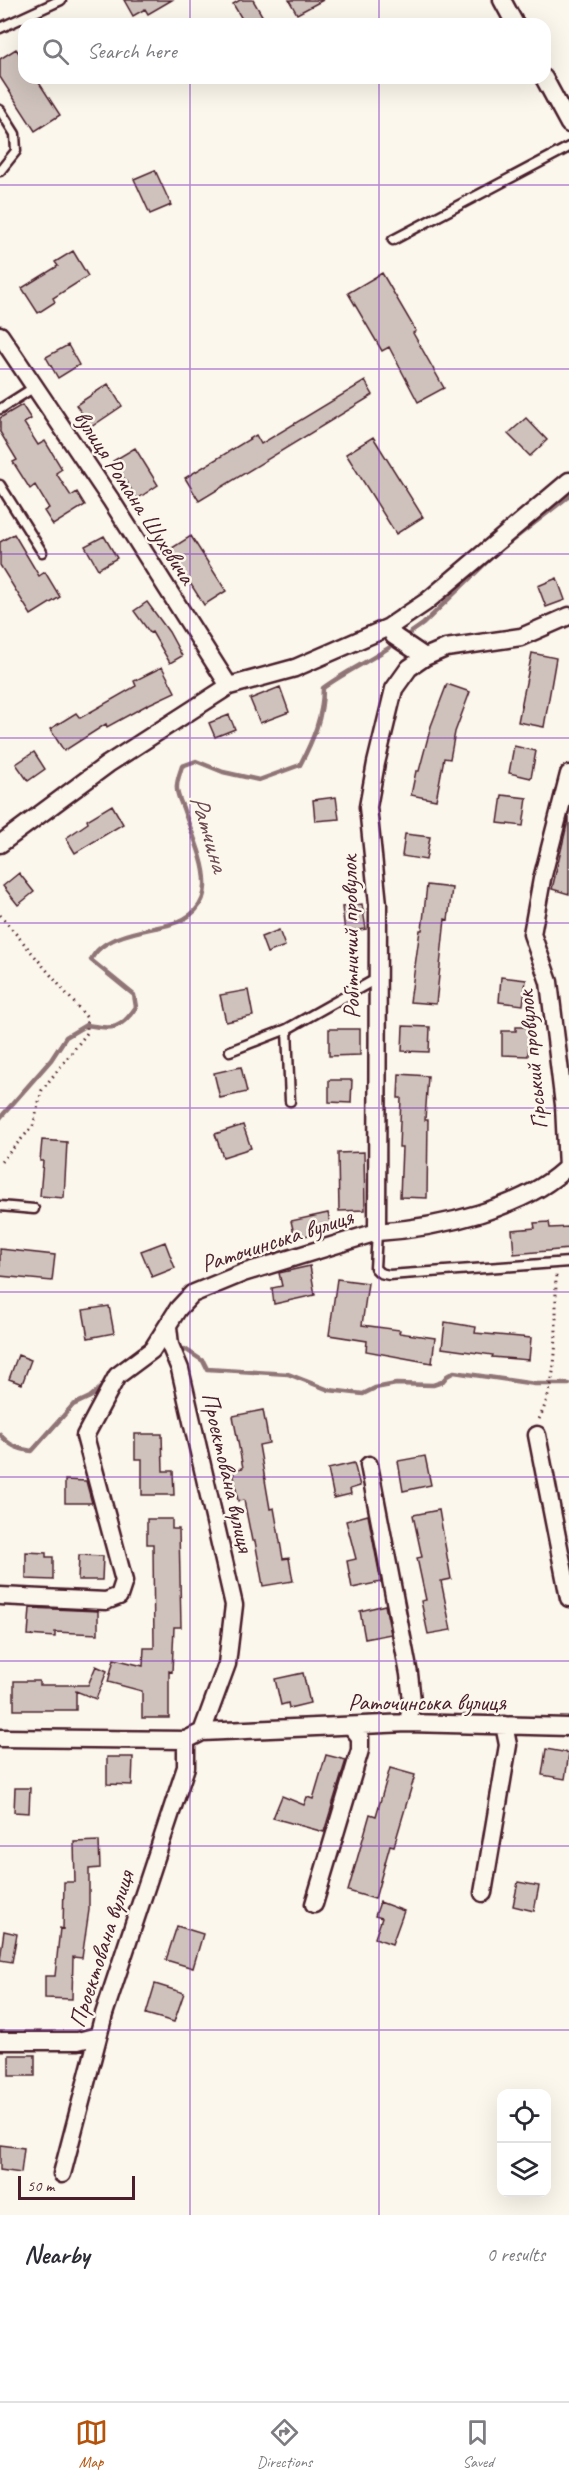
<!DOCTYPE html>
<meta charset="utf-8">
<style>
body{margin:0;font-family:Caveat,sans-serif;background:#f2f2f3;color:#2b2b33}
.controls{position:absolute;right:18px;bottom:18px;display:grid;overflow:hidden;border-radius:12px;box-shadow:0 6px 24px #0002}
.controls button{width:54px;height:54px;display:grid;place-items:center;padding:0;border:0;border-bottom:2px solid #e1e1e2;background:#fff;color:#2b2b33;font:30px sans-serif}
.scale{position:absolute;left:18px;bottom:15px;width:117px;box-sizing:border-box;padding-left:6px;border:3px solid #4a1f2b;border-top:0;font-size:16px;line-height:21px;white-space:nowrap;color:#4a1f2b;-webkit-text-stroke:4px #fbf7ec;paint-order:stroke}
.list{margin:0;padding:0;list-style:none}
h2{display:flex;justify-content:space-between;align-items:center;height:78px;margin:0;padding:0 24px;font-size:26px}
h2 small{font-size:20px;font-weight:400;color:#7c7c81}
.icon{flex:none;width:33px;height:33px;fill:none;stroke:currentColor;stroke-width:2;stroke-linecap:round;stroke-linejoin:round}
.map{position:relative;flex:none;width:569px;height:2215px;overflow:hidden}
.search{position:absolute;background:#fff;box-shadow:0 6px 24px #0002;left:18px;right:18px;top:18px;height:66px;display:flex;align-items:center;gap:15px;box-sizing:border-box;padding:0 21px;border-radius:18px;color:#7c7c81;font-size:22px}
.sheet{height:186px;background:#fff}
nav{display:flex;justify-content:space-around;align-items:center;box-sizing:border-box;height:84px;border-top:2px solid #e1e1e2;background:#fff;font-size:16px;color:#7c7c81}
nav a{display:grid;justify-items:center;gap:3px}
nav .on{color:#b45309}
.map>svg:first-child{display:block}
</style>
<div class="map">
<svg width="569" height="2215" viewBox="0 0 569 2215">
<rect width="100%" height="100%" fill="#fbf7ec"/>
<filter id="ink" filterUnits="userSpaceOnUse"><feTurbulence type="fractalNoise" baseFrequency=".0167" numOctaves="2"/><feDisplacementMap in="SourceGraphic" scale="12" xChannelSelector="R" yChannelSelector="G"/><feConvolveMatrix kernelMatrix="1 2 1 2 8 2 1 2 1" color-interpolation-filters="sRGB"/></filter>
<g filter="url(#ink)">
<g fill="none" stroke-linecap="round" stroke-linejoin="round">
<path stroke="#907477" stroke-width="4.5" d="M505,546L569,496
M403,638L423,624L492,557
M0,1118L51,1060L66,1037L86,1025C112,1029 120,1031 136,1007L134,995L91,960C102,935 144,931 168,925C230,909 199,853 184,811C182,804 177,796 177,789C176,782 180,773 182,766L196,761L223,772L259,780L300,765C313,740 323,717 323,688C346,671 372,660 396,643
M176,1350L185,1349L203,1361L207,1369L288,1374L329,1390L363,1394L375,1388L396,1384L433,1385L442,1382L447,1376L454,1372L535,1384H569
M0,1434C8,1445 18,1449 32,1451L73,1405L90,1397L104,1385"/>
</g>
<path fill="#cfc2bc" stroke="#4a1f2b" stroke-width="1.5" d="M124,0H172L148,14L145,9L133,16Z
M240,0H253L267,24H245L233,4Z
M289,0H323L297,14Z
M16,49L24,60V78H36L60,115L35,131L0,77V59Z
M155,170L171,205L150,214L134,179Z
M73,251L88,276L53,298L55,302L38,313L22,288L58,266L55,262Z
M382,273L416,331L413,333L444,388L418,402L389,347L382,351L348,293Z
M68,345L79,365L58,378L46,357Z
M365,381L373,395L199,501L185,478L256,435L261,444Z
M108,384L122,406L91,427L76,405Z
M22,405L31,419L24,423L38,445L45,441L62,469L56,473L71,496L77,492L85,505L53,525L44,511L49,508L35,485L30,489L13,462L17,460L0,432V418Z
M526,418L547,440L530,456L508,434Z
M373,437L423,517L396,534L346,454Z
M135,448L158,485L137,499L113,461Z
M14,534L39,576L45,572L60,597L31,615L0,565V542Z
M104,536L117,558L98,569L85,546Z
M191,536L226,591L204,605L169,550Z
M557,578L565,600L546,607L538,586Z
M147,602L169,632L182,656L170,663L152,632L150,633L134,611Z
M532,653L556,658L544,727L518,722Z
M162,667L175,692L147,705L107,727L106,724L64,751L50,729L76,713L80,718L136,686L134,681Z
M447,684L470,692L455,732L450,759L444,758L436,800L411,795L416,771H419L431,726Z
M280,687L289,712L260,723L250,699Z
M229,715L235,729L215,737L209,723Z
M514,746L536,751L531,778L509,773Z
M34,752L45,769L28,781L16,764Z
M502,795L527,798L523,826L498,823Z
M336,797L339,819L315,821L313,800Z
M112,805L123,824L75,853L66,838L88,823L87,820Z
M569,816V894L552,889Z
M405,834L430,837L426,860L402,856Z
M19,873L34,892L18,905L3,886Z
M427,885L452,888L448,920L445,919L436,1004L410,1002L420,930H422Z
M362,904L366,929L345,932L342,907Z
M279,930L285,946L267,953L261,937Z
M501,977L526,980L523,1005L499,1002Z
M248,990L253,1016L226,1022L220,995Z
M403,1026L430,1027L429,1052L402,1051Z
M516,1027H529L528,1056L502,1055V1031H516Z
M329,1029H360V1055L329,1056Z
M241,1067L247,1092L220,1098L214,1073Z
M399,1074L428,1076L425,1120H428L427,1198L400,1197L402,1147H399L401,1098H398Z
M329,1080H352L351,1103L329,1102Z
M243,1125L251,1148L223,1157L215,1134Z
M42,1140L67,1142L64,1198L40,1196L43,1161H40Z
M364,1152L365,1210L339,1211L338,1153Z
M328,1213L332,1230L295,1238L291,1221Z
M549,1222L550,1228L569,1227V1249L514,1254L512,1230L535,1228L534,1223Z
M165,1242L175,1268L152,1277L141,1251Z
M0,1249L55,1255L52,1281L0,1276Z
M310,1266L315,1295L274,1304L272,1288L282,1286L279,1273Z
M337,1279L368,1283L362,1325L400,1330L399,1333L435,1338L432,1363L366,1351L367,1341L329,1335Z
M109,1306L114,1333L88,1338L83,1310Z
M445,1322L476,1327L475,1333L531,1338L529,1360L492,1357L493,1355L442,1348Z
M18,1355L31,1360L22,1384L9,1379Z
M263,1410L269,1443L259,1445L270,1509L274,1508L283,1559L289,1558L293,1581L263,1586L255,1541H252L244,1500L238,1501L233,1470L243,1468L233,1416Z
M135,1434H162L163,1471H173L174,1495H142V1459H135Z
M425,1456L431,1485L403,1491L398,1461Z
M354,1463L360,1486L350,1489L351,1494L334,1498L328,1469Z
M65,1480L86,1481L92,1503H65Z
M439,1510L451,1579L441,1581L451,1630L428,1634L421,1601L426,1600L417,1558L422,1557L413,1515Z
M368,1515L381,1582L352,1588L347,1561L356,1559L346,1521Z
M147,1519H172V1529H179L181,1627H174L172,1672L169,1671V1718H142V1691L108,1682L114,1659L143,1666L144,1648H154L153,1544H147Z
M26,1552L46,1553V1557H53V1580L26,1579Z
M79,1555L103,1556L102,1580H78Z
M385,1605L391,1634L365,1639L360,1611Z
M30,1608L98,1611V1634L55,1632V1637L28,1635Z
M96,1666L107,1671L96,1699L76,1691V1710H14V1681H39V1685H88Z
M303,1673L310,1703L289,1708L288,1703L281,1705L275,1679Z
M546,1749L569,1753L565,1779L542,1775Z
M326,1755L346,1760L324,1832L273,1818L282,1796L304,1805L307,1797L313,1799Z
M107,1757H133L132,1785L107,1784Z
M390,1768L415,1775L394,1846L390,1845L375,1899L348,1891L370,1814L376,1816Z
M15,1788H30L29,1813L14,1812Z
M99,1841L100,1868L89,1869V1910L82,1958L73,1957L72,1999L45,1998V1976H55L60,1928L63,1929L64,1882H75L74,1842Z
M518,1882L539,1886L534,1911L513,1906Z
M380,1902L404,1911L392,1944L375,1938L382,1918L375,1916Z
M177,1926L203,1934L193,1968L166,1960Z
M4,1931L17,1934L12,1962L0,1960Z
M155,1984L184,1993L174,2022L146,2014Z
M9,2055H35V2076H9Z
M0,2145L24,2148L21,2173L0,2170Z"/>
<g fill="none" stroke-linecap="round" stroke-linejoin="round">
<defs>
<path id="service" d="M0,28L61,0
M0,110L15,134L16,151L0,171
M393,240L569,147
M0,409L33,388
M0,485L42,552
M230,1051L287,1029
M290,1101L287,1029L376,979
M0,1206L34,1209
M377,1232L375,1268L380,1273L389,1275L569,1262"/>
<path id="minor" d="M502,0L515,24
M544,78L569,124
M0,335L111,500L229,686
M389,627L394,636L425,657
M0,844L108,764L229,686L295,668L389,627L426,602L569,481
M567,1168L564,1105L549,982L532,934L542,879L569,774
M377,1232L378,904L368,807L376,763L394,689L409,668L425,657L446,648L521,637L569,616
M168,1327L170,1345L180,1369L234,1605L227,1664L202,1732
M537,1435L569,1598
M369,1465L409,1674L412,1701L408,1723
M0,1596L106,1601L119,1596L124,1581L85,1436L117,1376L152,1350L178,1309L192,1294L243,1273L377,1232C436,1228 527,1209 569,1165
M0,1738L186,1740L202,1732L408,1723L569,1727
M483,1893L508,1745L504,1725
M314,1904L360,1750V1737L351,1726
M0,2041H78L98,2036
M62,2174L104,2014L186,1767V1740"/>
</defs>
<use href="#service" stroke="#4a1f2b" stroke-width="13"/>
<use href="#minor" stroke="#4a1f2b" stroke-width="21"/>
<path stroke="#4a1f2b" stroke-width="3" stroke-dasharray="1.5 4.5" stroke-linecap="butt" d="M0,915L87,1018V1033L42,1090L33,1126L0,1163
M539,1419C561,1375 555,1321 556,1273"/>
<use href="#service" stroke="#fbf7ec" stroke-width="8"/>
<use href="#minor" stroke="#fbf7ec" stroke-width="16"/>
</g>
</g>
<path fill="none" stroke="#7b2cbf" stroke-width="1.5" stroke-opacity="0.55" d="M190,0V24M379,0V24M190,78V2215M379,78V2215M0,185H569M0,369H569M0,554H569M0,738H569M0,923H569M0,1108H569M0,1292H569M0,1477H569M0,1661H569M0,1846H569M0,2030H569"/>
<g text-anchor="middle" stroke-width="5" stroke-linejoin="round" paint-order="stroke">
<g font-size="24" fill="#4a1f2b" stroke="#fbf7ec">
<text transform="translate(135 497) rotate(57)" y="8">вулиця Романа Шухевича</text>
<text transform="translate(350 937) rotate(-91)" y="8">Робітничий провулок</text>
<text transform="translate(532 1060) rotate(-96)" y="8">Гірський провулок</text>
<text transform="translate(277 1240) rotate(-18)" y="8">Раточинська вулиця</text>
<text transform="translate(228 1472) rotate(77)" y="8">Проектована вулиця</text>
<text x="427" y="1710">Раточинська вулиця</text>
<text transform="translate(101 1949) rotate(-72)" y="8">Проектована вулиця</text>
</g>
<g font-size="26" font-style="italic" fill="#6d4a51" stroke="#fbf7ec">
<text transform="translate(210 833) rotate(73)" y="9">Ратчина</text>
</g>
</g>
</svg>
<div class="controls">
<button><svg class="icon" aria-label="locate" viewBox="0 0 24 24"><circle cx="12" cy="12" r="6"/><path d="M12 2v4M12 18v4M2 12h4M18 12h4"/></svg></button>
<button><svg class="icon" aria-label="layers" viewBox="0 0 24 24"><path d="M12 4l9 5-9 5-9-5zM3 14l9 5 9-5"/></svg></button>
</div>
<div class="scale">50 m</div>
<div class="search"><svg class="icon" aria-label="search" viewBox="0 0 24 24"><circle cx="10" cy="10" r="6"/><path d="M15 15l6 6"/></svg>Search here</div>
</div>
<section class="sheet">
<h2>Nearby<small>0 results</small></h2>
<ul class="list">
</ul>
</section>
<nav>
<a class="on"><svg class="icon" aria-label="map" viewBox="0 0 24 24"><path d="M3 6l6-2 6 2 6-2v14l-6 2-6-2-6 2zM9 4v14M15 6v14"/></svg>Map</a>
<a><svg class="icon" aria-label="directions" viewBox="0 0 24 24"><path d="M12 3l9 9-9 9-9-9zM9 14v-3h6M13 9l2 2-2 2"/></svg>Directions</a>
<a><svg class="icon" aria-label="saved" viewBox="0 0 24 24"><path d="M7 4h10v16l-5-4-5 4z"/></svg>Saved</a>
</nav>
